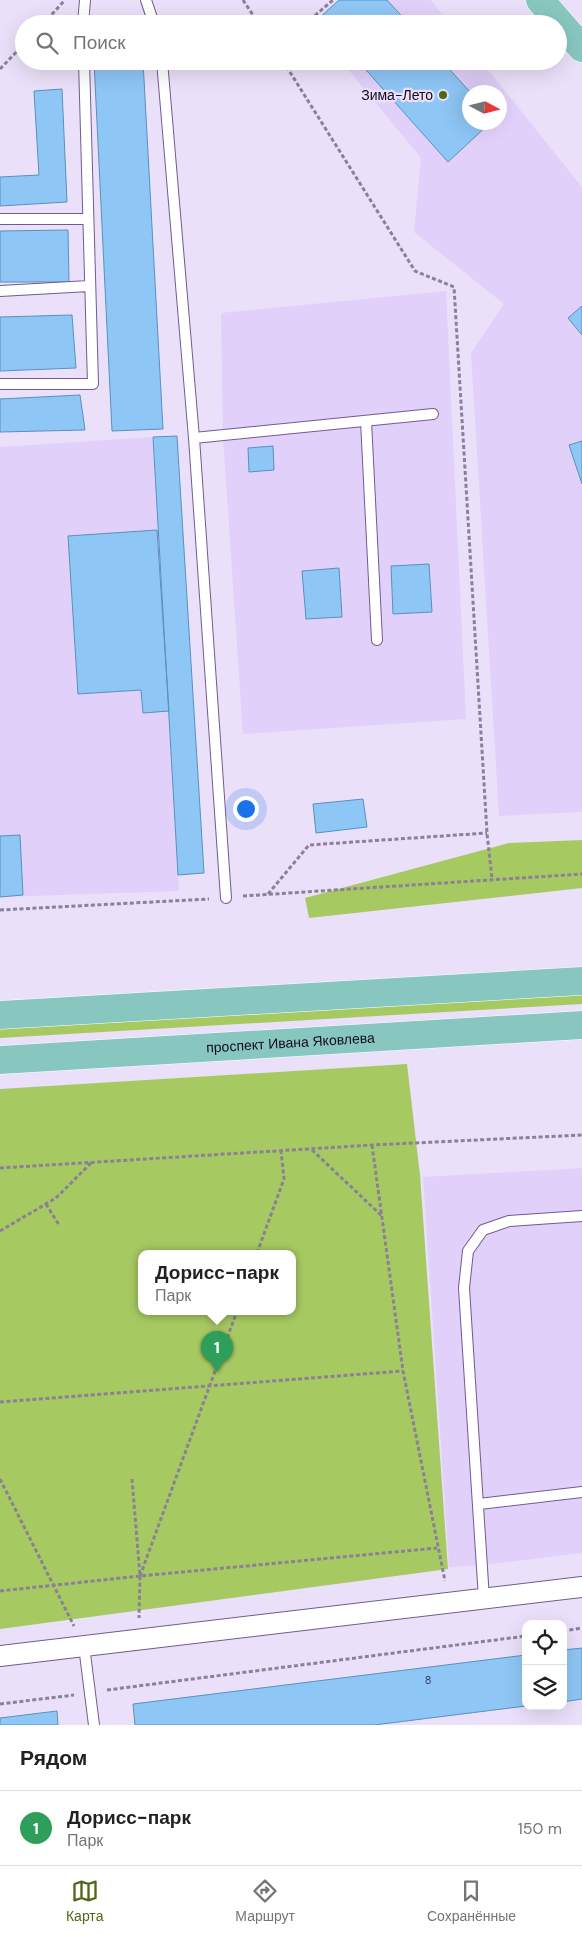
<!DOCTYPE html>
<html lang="ru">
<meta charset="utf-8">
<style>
body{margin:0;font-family:"DM Sans",sans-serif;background:#f2f2f2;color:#202124}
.controls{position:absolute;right:15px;bottom:15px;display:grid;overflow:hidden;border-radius:10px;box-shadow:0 5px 20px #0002}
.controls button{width:45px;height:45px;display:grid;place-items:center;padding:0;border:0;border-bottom:1px solid #e0e0e0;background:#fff;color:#202124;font:25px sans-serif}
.compass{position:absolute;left:462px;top:85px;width:45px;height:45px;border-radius:50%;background:#fff;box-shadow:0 5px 20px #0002;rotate:97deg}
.you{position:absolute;left:245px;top:808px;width:18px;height:18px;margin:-12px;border:4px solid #fff;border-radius:50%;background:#1a73e8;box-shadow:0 0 0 8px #1a73e833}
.badge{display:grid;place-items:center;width:32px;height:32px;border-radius:50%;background:#506715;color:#fff;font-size:16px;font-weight:700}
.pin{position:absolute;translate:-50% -41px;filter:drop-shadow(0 1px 2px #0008)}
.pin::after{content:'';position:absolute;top:26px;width:18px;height:15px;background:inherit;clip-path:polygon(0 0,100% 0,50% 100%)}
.popup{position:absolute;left:138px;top:1250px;width:158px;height:65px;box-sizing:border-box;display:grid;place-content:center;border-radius:10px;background:#fff;filter:drop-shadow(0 1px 4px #0005);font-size:16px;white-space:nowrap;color:#757577}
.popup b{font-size:19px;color:#202124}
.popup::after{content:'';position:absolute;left:50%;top:100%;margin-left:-10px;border:10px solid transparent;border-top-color:#fff}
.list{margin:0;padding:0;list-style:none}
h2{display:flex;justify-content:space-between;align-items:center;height:65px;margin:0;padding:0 20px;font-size:21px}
h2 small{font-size:16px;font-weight:400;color:#757577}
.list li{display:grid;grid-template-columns:32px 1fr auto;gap:15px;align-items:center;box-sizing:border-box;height:75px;padding:0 20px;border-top:1px solid #e0e0e0}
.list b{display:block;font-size:19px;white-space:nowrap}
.list p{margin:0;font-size:16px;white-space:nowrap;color:#757577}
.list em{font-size:16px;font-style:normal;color:#757577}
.icon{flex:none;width:28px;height:28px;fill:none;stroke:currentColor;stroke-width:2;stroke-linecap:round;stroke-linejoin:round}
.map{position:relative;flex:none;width:582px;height:1725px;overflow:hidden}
.search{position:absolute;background:#fff;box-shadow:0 5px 20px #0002;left:15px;right:15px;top:15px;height:55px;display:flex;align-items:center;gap:12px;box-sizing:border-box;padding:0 18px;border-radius:28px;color:#757577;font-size:19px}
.sheet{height:140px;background:#fff}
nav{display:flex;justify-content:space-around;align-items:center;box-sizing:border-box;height:70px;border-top:1px solid #e0e0e0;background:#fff;font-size:14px;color:#757577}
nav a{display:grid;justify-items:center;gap:2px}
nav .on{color:#506715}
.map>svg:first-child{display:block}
</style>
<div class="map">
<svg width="582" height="1725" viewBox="0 0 582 1725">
<rect width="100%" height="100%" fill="#eae0f9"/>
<path fill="#e1d0f9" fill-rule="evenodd" d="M339,0H431L450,24H312Z
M341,61H481L582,187V812L499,816L471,353L504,304L414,232L421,158ZM470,92H500V122H470Z
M446,291L466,719L243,734L223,436L221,313Z
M153,437L179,891L0,897V447Z
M582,1168V1553L483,1565L449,1567L423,1177Z"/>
<path fill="#a7c961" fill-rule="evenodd" d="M582,840V888L309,918L305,898L509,843Z
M582,995V1004L0,1038V1029Z
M407,1064L420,1175L448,1569L0,1629V1089ZM142,1253H292V1311H142Z"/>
<path fill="#8ec6f5" stroke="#5a90bd" d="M339,0H387L409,24H324L319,18Z
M94,61H143L163,429L112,431Z
M358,61H442L470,92V122H491L448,162Z
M62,89L67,202L0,206V177L39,175L34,91Z
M68,230L69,282H0V231Z
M582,306V335L568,318Z
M72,315L76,368L0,371V317Z
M80,395L85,430L0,432V399Z
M177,436L204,873L178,875L153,437Z
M582,441V484L569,445Z
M273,446L274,470L249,472L248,448Z
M157,530L169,711L143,713L141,690L78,694L68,536Z
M429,564L432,612L393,614L391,566Z
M339,568L342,617L306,619L302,571Z
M363,799L367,827L316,833L313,804Z
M20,835L23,895L0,897V836Z
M582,1648V1699L563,1702V1650Z
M526,1655V1706L374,1725H135L133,1704Z
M57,1711L58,1725H0V1718Z"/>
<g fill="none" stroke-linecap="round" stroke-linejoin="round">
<defs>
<path id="service" d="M146,0L154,24
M83,24L85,0
M162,61L194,438L226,898
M0,219H87
M0,291L89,286
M0,384H93L84,61
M366,421L377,640
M194,438L433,414
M479,1504L582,1492
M484,1599L464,1288L468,1251L483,1230L509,1221L582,1216
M84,1646L94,1725"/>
<path id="minor" d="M0,1656L582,1587"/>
<g id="primary">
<path d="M540,0L582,48"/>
<path d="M0,1015L582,981"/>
<path id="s1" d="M0,1060L582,1025"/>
</g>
</defs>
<use href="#service" stroke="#735a91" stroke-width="12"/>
<use href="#minor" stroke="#735a91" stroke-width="22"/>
<use href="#primary" stroke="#fff" stroke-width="29"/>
<path stroke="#8a8098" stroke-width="3" stroke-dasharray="4 2.5" stroke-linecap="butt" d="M243,0L259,24
M43,24L65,0
M305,24L333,0
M283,61L415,271L454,287L487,833L492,879
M0,69L24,44
M268,894L309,845L487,833
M243,896L582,874
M0,910L209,899
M372,1145L403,1371L445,1581
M312,1150L382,1216
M0,1168L372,1145L582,1135
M46,1204L59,1225
M0,1231L56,1198L91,1163
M257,1253L284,1179L281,1151
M0,1402L403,1371
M0,1479L74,1626
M132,1479L140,1576L139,1618
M140,1576L237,1311
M0,1591L140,1576L437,1548
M563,1631L582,1628
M107,1690L526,1636
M0,1704L74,1695"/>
<use href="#service" stroke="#fff" stroke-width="10"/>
<use href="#minor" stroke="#fff" stroke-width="20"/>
<use href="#primary" stroke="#88c7bf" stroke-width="28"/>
</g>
<circle fill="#506715" stroke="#eae0f9" stroke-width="2" cx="443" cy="95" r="5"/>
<g text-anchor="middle" stroke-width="4.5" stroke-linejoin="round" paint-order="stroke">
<g font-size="11" fill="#323954">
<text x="428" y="1684">8</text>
</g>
<g font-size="14" fill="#140a1f" stroke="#eae0f9" text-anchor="end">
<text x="433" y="100">Зима-Лето</text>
</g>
<g font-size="14" fill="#140a1f" stroke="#eae0f9">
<text dy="5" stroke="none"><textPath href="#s1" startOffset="291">проспект Ивана Яковлева</textPath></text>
</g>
</g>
</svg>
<div class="controls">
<button><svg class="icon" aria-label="locate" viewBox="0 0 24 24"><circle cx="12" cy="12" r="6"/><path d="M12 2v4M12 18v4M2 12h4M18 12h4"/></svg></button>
<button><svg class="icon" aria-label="layers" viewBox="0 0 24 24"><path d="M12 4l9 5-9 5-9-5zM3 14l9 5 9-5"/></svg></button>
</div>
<svg class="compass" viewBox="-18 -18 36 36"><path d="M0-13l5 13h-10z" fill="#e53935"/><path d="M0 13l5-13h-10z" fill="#757577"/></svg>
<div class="you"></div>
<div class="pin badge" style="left:217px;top:1372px;background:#2e9e5b">1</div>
<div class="popup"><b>Дорисс-парк</b>Парк</div>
<div class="search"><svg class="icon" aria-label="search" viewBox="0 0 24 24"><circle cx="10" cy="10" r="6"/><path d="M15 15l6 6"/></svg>Поиск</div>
</div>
<section class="sheet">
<h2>Рядом<small></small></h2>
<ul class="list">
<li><span class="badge" style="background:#2e9e5b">1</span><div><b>Дорисс-парк</b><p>Парк</p></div><em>150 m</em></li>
</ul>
</section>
<nav>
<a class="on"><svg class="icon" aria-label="map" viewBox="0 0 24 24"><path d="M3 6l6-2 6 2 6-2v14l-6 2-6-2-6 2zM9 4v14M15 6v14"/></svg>Карта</a>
<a><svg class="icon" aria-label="directions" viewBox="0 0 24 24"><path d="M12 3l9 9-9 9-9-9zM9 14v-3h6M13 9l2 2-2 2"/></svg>Маршрут</a>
<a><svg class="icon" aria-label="saved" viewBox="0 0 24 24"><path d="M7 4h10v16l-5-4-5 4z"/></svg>Сохранённые</a>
</nav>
